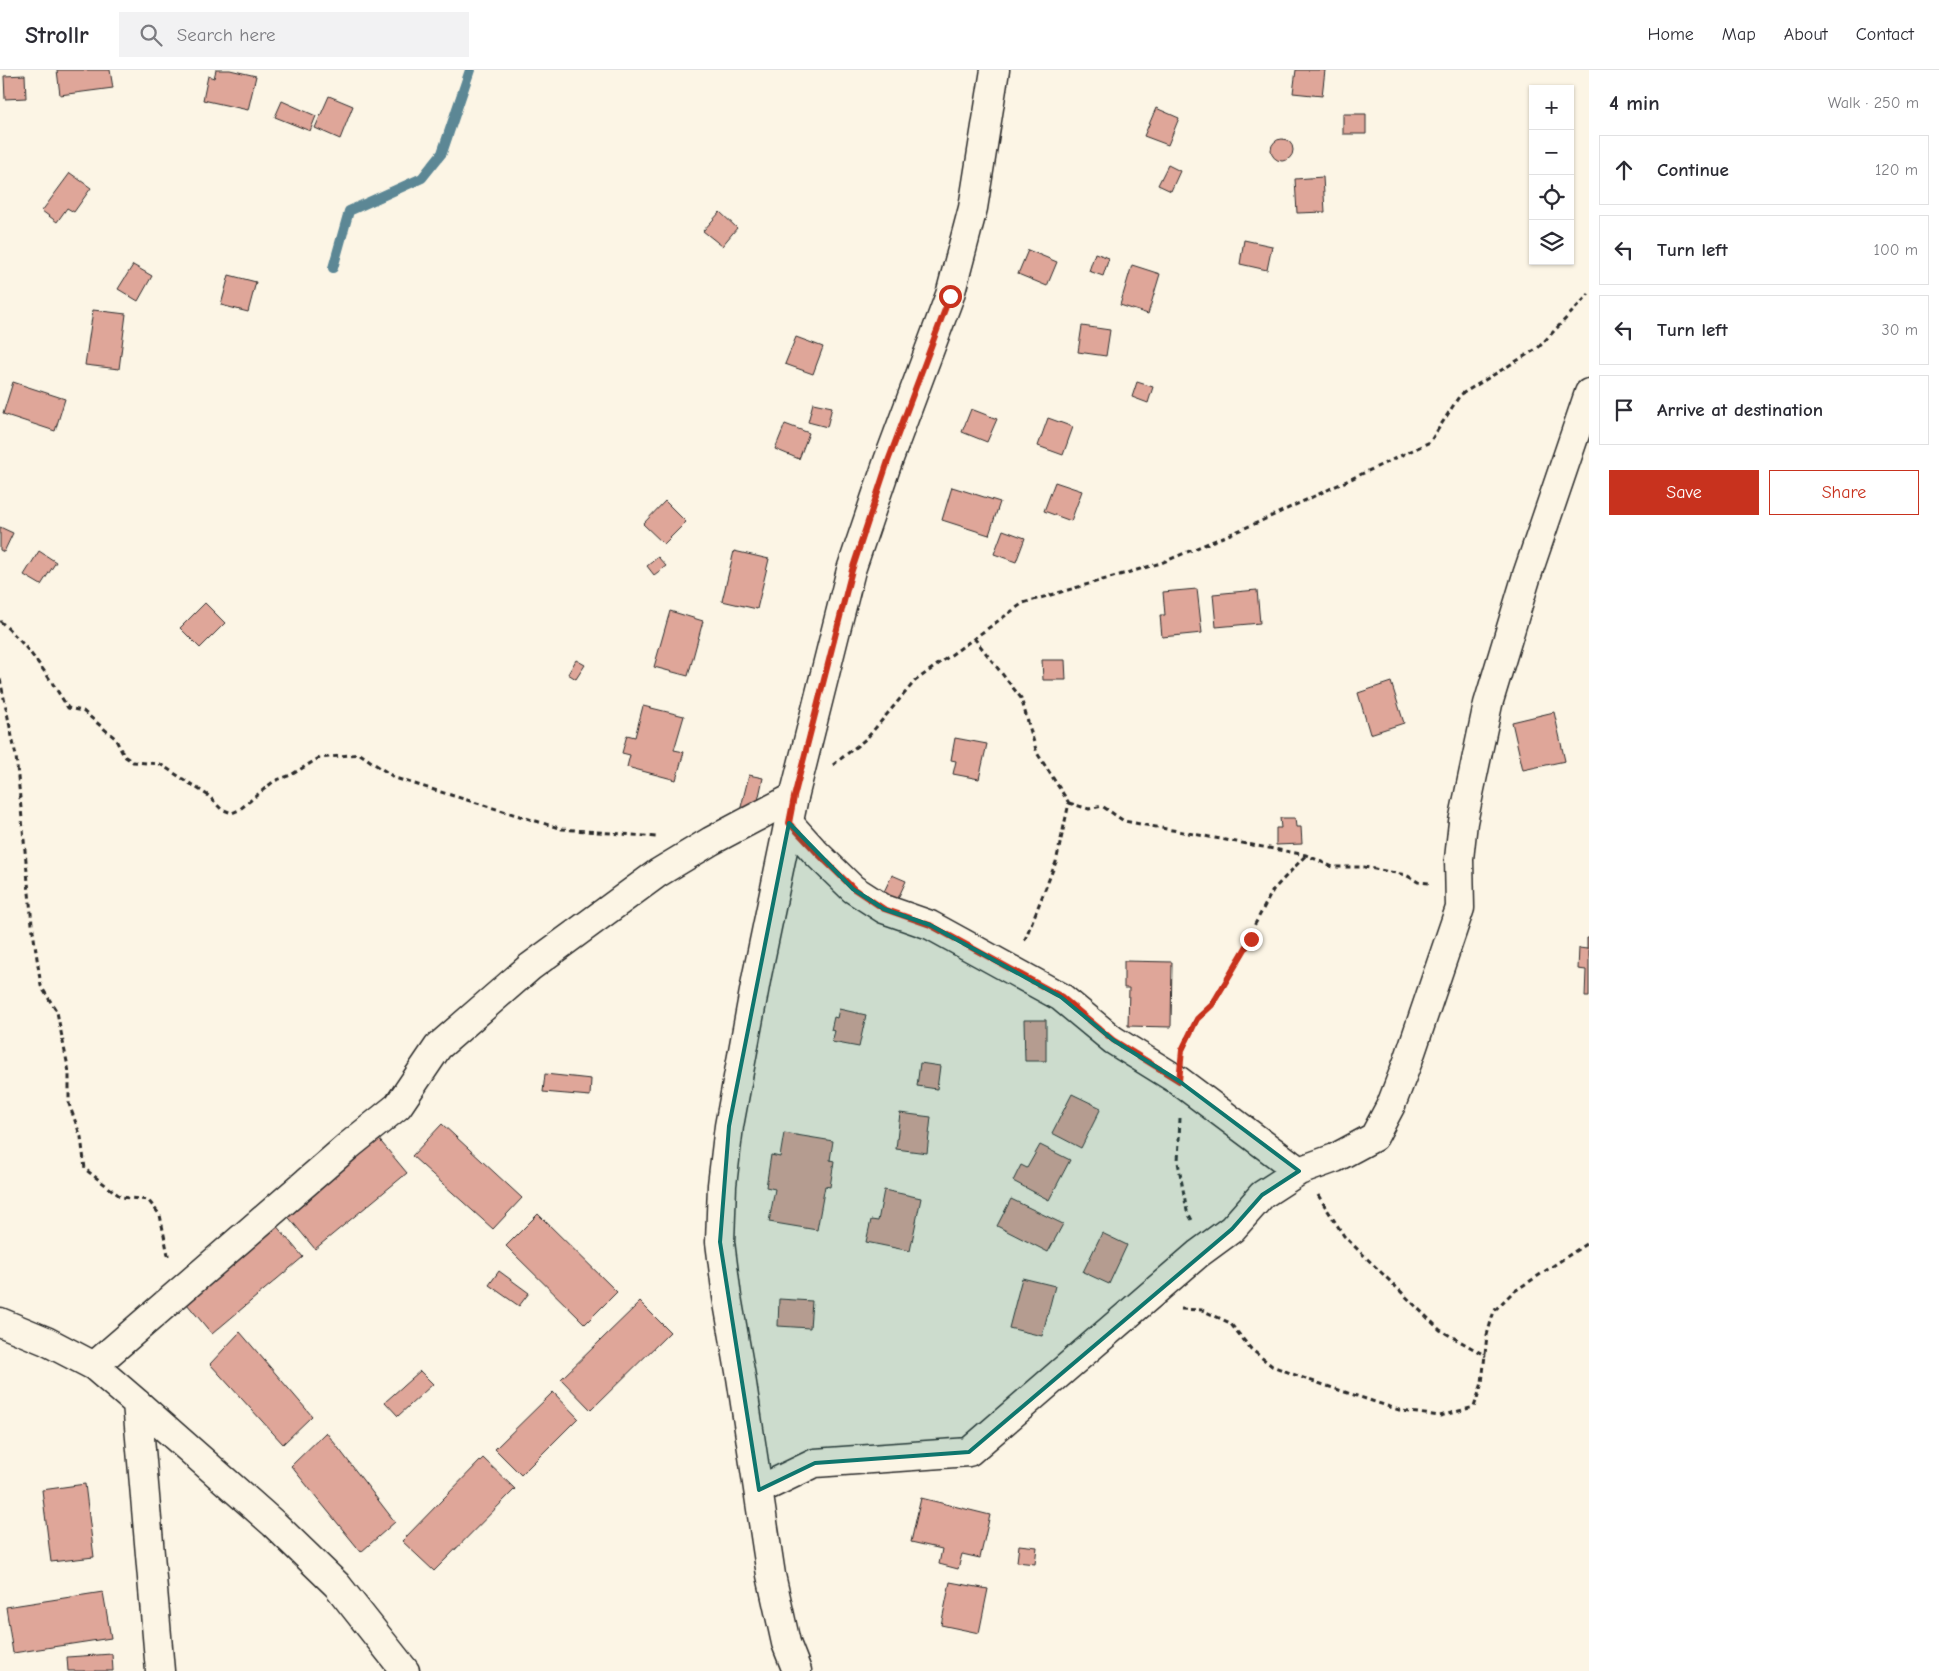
<!DOCTYPE html>
<meta charset="utf-8">
<style>
body{margin:0;font-family:"Comic Neue",sans-serif;background:#f2f2f3;color:#2b2b33}
.controls{position:absolute;right:15px;top:15px;display:grid;overflow:hidden;border-radius:0px;box-shadow:0 1px 4px #0004}
.controls button{width:45px;height:45px;display:grid;place-items:center;padding:0;border:0;border-bottom:1px solid #e1e1e2;background:#fff;color:#2b2b33;font:25px sans-serif}
.stop{position:absolute;width:15px;height:15px;margin:-11px;border:4px solid #c8321e;border-radius:50%;background:#fff}
.stop.end{background:#c8321e;border-color:#fff;box-shadow:0 1px 5px #0008}
.list{margin:0;padding:0;list-style:none}
h2{display:flex;justify-content:space-between;align-items:center;height:65px;margin:0;padding:0 20px;font-size:21px}
h2 small{font-size:16px;font-weight:400;color:#7c7c81}
.list li{display:grid;grid-template-columns:32px 1fr auto;gap:15px;align-items:center;box-sizing:border-box;height:70px;margin:0 10px 10px;padding:0 10px;border:1px solid #e1e1e2;border-radius:0px}
.list b{display:block;font-size:19px;white-space:nowrap}
.list em{font-size:16px;font-style:normal;color:#7c7c81}
.actions{display:flex;gap:10px;padding:15px 20px}
.actions a{flex:1;padding:11px 0;border:1px solid #c8321e;border-radius:0px;text-align:center;font-size:18px;color:#c8321e}
.actions .main{background:#c8321e;color:#fff}
.icon{flex:none;width:28px;height:28px;fill:none;stroke:currentColor;stroke-width:2;stroke-linecap:round;stroke-linejoin:round}
.map{position:relative;flex:none;width:1589px;height:1601px;overflow:hidden}
header{display:flex;align-items:center;gap:30px;box-sizing:border-box;height:70px;padding:0 25px;background:#fff;border-bottom:1px solid #e1e1e2}
header strong{font-size:24px}
nav{display:flex;gap:28px;margin-inline-start:auto;font-size:18px}
.search{width:350px;height:45px;background:#f2f2f3;display:flex;align-items:center;gap:12px;box-sizing:border-box;padding:0 18px;border-radius:0px;color:#7c7c81;font-size:19px}
main{display:flex}
aside{flex:1;background:#fff}
.map>svg:first-child{display:block}
</style>
<header>
<strong>Strollr</strong>
<div class="search"><svg class="icon" aria-label="search" viewBox="0 0 24 24"><circle cx="10" cy="10" r="6"/><path d="M15 15l6 6"/></svg>Search here</div>
<nav><a>Home</a><a>Map</a><a>About</a><a>Contact</a></nav>
</header>
<main>
<div class="map">
<svg width="1589" height="1601" viewBox="0 0 1589 1601">
<rect width="100%" height="100%" fill="#fcf5e5"/>
<filter id="ink" filterUnits="userSpaceOnUse"><feTurbulence type="fractalNoise" baseFrequency=".02" numOctaves="2"/><feDisplacementMap in="SourceGraphic" scale="10" xChannelSelector="R" yChannelSelector="G"/><feConvolveMatrix kernelMatrix="1 2 1 2 8 2 1 2 1" color-interpolation-filters="sRGB"/></filter>
<g filter="url(#ink)">
<g fill="none" stroke-linecap="round" stroke-linejoin="round">
<path stroke="#5b8795" stroke-width="10" d="M333,198L349,141L422,108L442,83L470,0"/>
</g>
<path fill="#dfa699" stroke="#2b2b2b" d="M57,0H110L113,18L60,25Z
M216,0H230L256,6L248,40L203,30L208,6L214,8Z
M1296,0H1325L1322,26L1293,23Z
M25,5L26,28L5,29L4,6Z
M329,26L353,36L340,69L315,58Z
M282,31L316,46L310,61L275,47Z
M1156,38L1179,48L1168,75L1144,66Z
M1343,44H1366V64H1343Z
M1271 80a11 11 0 1 1 22 0a11 11 0 1 1-22 0Z
M1168,95L1180,101L1171,121L1158,115Z
M70,103L91,118L74,142L67,138L57,152L42,141Z
M1323,107L1325,142L1297,143L1295,109Z
M720,142L737,158L722,176L703,161Z
M1244,170L1272,176L1267,200L1240,194Z
M1028,180L1057,192L1047,216L1018,204Z
M1095,183L1109,188L1103,206L1089,201Z
M133,195L152,206L138,231L118,219Z
M1132,195L1160,204L1148,244L1120,235Z
M229,205L256,212L248,242L221,235Z
M93,240L126,244L119,299L85,295Z
M1082,256L1110,260L1106,286L1078,282Z
M796,267L823,277L813,304L785,294Z
M13,312L65,329L55,361L3,344Z
M1137,312L1153,317L1148,333L1132,327Z
M813,333L832,337L827,357L808,352Z
M971,339L997,349L987,372L962,362Z
M1048,348L1073,357L1063,385L1038,376Z
M785,354L809,363L799,389L775,379Z
M1055,412L1082,421L1071,451L1044,441Z
M952,417L1000,432L989,465L942,450Z
M665,431L686,452L664,474L643,454Z
M0,457L13,463L4,482L0,480Z
M1003,460L1025,468L1016,492L994,484Z
M39,481L56,492L41,515L24,505Z
M734,481L769,489L757,539L722,531Z
M658,487L666,496L654,505L647,496Z
M1197,519L1202,563L1162,567L1160,545H1165L1163,522Z
M1257,520L1260,553L1216,557L1213,524Z
M205,533L225,553L200,578L180,558Z
M670,541L703,551L688,606L654,597Z
M576,590L585,595L576,609L568,604Z
M1042,590H1065L1066,610H1043Z
M1391,612L1404,653L1370,664L1358,623Z
M643,636L684,646L674,680L684,682L676,710L627,697L630,685L622,683L627,665L635,667Z
M1554,642L1565,691L1523,700L1512,652Z
M955,668L987,674L979,709L953,704L956,691L951,690Z
M749,705L763,708L756,740L741,737Z
M1280,748H1295L1296,757H1301L1302,774L1276,775V758H1281Z
M892,805L906,811L894,837L880,830Z
M1587,868H1589V927H1585L1586,900L1578,899L1579,878L1587,879Z
M1124,891L1172,892L1171,957L1128,956L1129,918H1124Z
M839,939L866,945L859,977L832,972L835,961L831,960L834,947L837,948Z
M1024,950H1046V991H1025Z
M920,993L940,996L937,1019L917,1016Z
M545,1004L591,1009L590,1026L543,1022Z
M1072,1024L1101,1038L1081,1078L1052,1063Z
M900,1043L931,1047L927,1083L896,1079Z
M442,1054L522,1128L493,1159L412,1086Z
M784,1063L833,1071L830,1090L834,1091L830,1117L825,1116L817,1160L769,1152L775,1119L766,1117L771,1085L780,1087Z
M377,1067L407,1103L315,1179L285,1143Z
M1040,1075L1070,1090L1049,1130L1013,1111L1021,1095L1027,1098Z
M884,1120L921,1128L910,1181L866,1172L871,1150L878,1151Z
M1011,1129L1063,1154L1048,1182L997,1156Z
M538,1144L617,1222L585,1254L506,1176Z
M274,1153L303,1187L212,1264L182,1228Z
M1102,1163L1127,1175L1109,1214L1083,1202Z
M499,1201L529,1223L519,1236L489,1215Z
M1022,1208L1055,1216L1042,1266L1009,1258Z
M779,1229L812,1231L810,1258L778,1256Z
M640,1232L670,1262L591,1340L561,1309Z
M240,1262L312,1346L283,1374L210,1294Z
M420,1301L433,1314L398,1346L385,1332Z
M553,1322L578,1348L521,1405L495,1379Z
M326,1362L395,1452L361,1482L291,1396Z
M483,1388L515,1419L434,1501L402,1471Z
M85,1414L94,1487L51,1492L42,1420Z
M921,1428L990,1445L980,1488L962,1484L958,1499L939,1494L942,1479L911,1472Z
M1019,1475L1037,1477L1035,1494L1017,1492Z
M950,1512L988,1519L979,1563L941,1555Z
M103,1522L111,1568L13,1583L6,1537Z
M112,1584L113,1601H68L67,1587Z"/>
<g fill="none" stroke-linecap="round" stroke-linejoin="round">
<defs>
<path id="minor" d="M789,753L816,783L853,819L884,839L930,855L1061,927L1113,970L1179,1011L1299,1101
M0,1252L46,1271L94,1296L137,1333L274,1454L337,1515L405,1601
M94,1296L347,1077L398,1036L438,977L530,897L658,803L711,771L794,727
M137,1333L160,1601
M759,1420L815,1393L969,1382L1198,1184L1232,1159L1262,1125L1299,1101L1335,1088L1374,1067L1391,1035L1408,991L1460,838L1459,789L1463,752L1488,634L1527,505L1589,323"/>
<path id="tertiary" d="M797,1601L786,1573L771,1505L741,1307L727,1227L720,1172L722,1115L729,1056L757,905L794,727L851,500L888,391L950,225L973,138L995,0"/>
</defs>
<use href="#minor" stroke="#2b2b2b" stroke-width="31"/>
<use href="#tertiary" stroke="#2b2b2b" stroke-width="31"/>
<path stroke="#2b2b2b" stroke-width="3" stroke-dasharray="5 4" stroke-linecap="butt" d="M0,551C29,577 48,605 68,638L83,641L115,668L124,686L133,692L160,694L209,726L221,739L232,743L239,740L274,711L291,705L319,688L360,684L395,708L562,759L657,767
M974,568L1021,628L1037,683L1069,733L1056,792L1024,872
M0,609L16,686L32,854L41,916L57,942L69,1002V1034L81,1067L85,1099L121,1127L148,1130L160,1145L169,1190
M833,695L867,668L915,611L1023,533L1161,493L1259,452L1430,372L1460,325L1538,278L1589,224
M1069,733L1089,739L1102,736L1124,751L1306,785L1333,797H1364L1406,805L1418,812L1430,813
M1183,978L1197,949L1212,935L1251,869L1254,856L1273,820L1306,785
M1180,1048L1178,1092L1187,1141L1193,1152
M1318,1125L1344,1166L1440,1260L1486,1286
M1181,1239L1202,1240L1230,1253L1251,1279L1272,1296L1306,1309L1402,1341L1440,1346L1474,1337L1482,1313L1487,1265L1494,1241L1512,1223L1589,1172"/>
<use href="#minor" stroke="#fcf5e5" stroke-width="28"/>
<use href="#tertiary" stroke="#fcf5e5" stroke-width="28"/>
</g>
</g>
<g fill="none" stroke-linecap="round" stroke-linejoin="round" filter="url(#ink)">
<path stroke="#c8321e" stroke-width="6" d="M950,226L888,391L852,500L794,727L789,753L816,782L854,819L884,839L930,855L1062,927L1113,970L1179,1011L1182,980L1197,949L1212,935L1251,869"/>
</g>
<path fill="#0f766e" fill-opacity="0.2" stroke="#0f766e" stroke-width="4" stroke-linejoin="round" d="M789,753L853,819L884,839L930,855L1061,927L1113,970L1179,1011L1299,1101L1262,1125L1232,1159L969,1382L815,1393L759,1420L720,1172L729,1056Z"/>
</svg>
<div class="controls">
<button>+</button>
<button>−</button>
<button><svg class="icon" aria-label="locate" viewBox="0 0 24 24"><circle cx="12" cy="12" r="6"/><path d="M12 2v4M12 18v4M2 12h4M18 12h4"/></svg></button>
<button><svg class="icon" aria-label="layers" viewBox="0 0 24 24"><path d="M12 4l9 5-9 5-9-5zM3 14l9 5 9-5"/></svg></button>
</div>
<div class="stop" style="left:950px;top:226px"></div>
<div class="stop end" style="left:1251px;top:869px"></div>
</div>
<aside>
<h2>4 min<small>Walk · 250 m</small></h2>
<ul class="list">
<li><svg class="icon" aria-label="ahead" viewBox="0 0 24 24"><path d="M12 20V5M6 11l6-6 6 6"/></svg><div><b>Continue</b></div><em>120 m</em></li>
<li><svg class="icon" aria-label="left" viewBox="0 0 24 24"><path d="M17 20v-9H6M10 6l-5 5 5 5"/></svg><div><b>Turn left</b></div><em>100 m</em></li>
<li><svg class="icon" aria-label="left" viewBox="0 0 24 24"><path d="M17 20v-9H6M10 6l-5 5 5 5"/></svg><div><b>Turn left</b></div><em>30 m</em></li>
<li><svg class="icon" aria-label="arrive" viewBox="0 0 24 24"><path d="M6 21V4h12l-3 4 3 4H6"/></svg><div><b>Arrive at destination</b></div></li>
</ul>
<div class="actions"><a class="main">Save</a><a>Share</a></div>
</aside>
</main>
